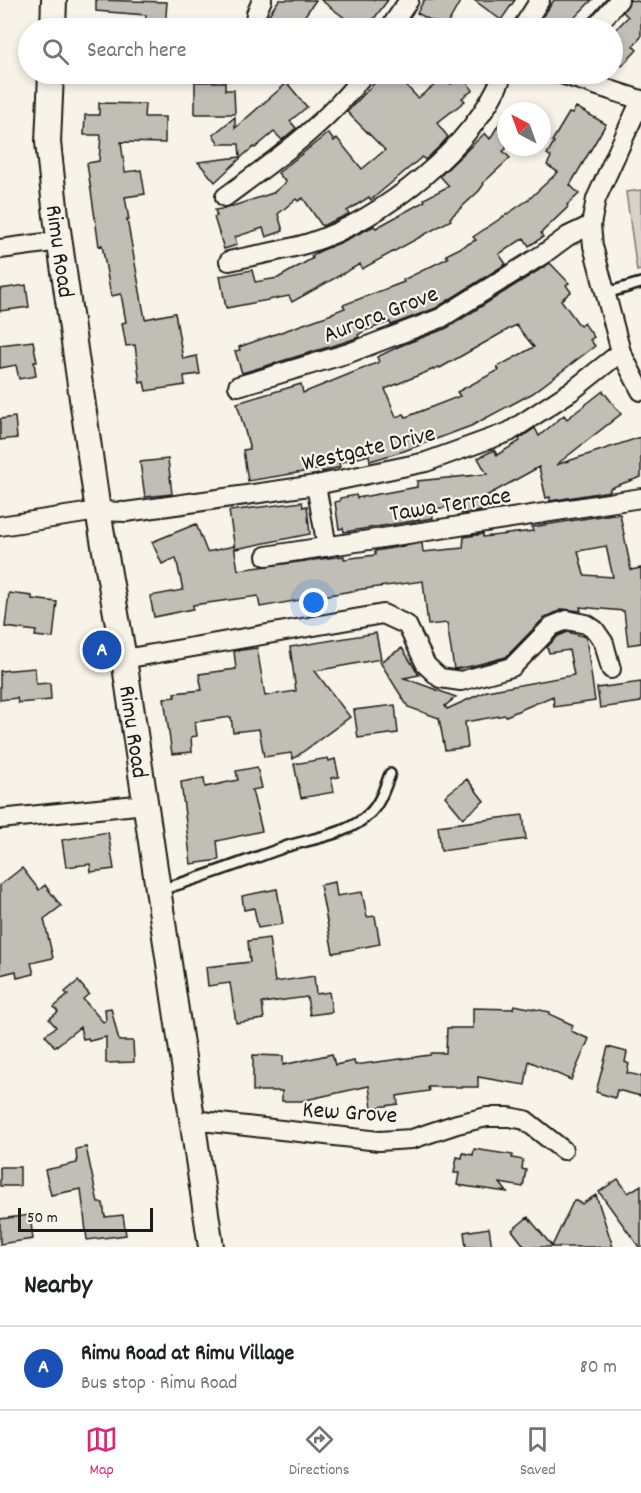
<!DOCTYPE html>
<meta charset="utf-8">
<style>
body{margin:0;font-family:Dekko,sans-serif;background:#f2f2f2;color:#202124}
.compass{position:absolute;left:497px;top:102px;width:54px;height:54px;border-radius:50%;background:#fff;box-shadow:0 3px 9px #0003;rotate:319deg}
.scale{position:absolute;left:18px;bottom:15px;width:135px;box-sizing:border-box;padding-left:6px;border:3px solid #1c1c1c;border-top:0;font-size:16px;line-height:21px;white-space:nowrap;color:#1c1c1c;-webkit-text-stroke:4px #f7f3e8;paint-order:stroke}
.you{position:absolute;left:314px;top:603px;width:21px;height:21px;margin:-15px;border:4px solid #fff;border-radius:50%;background:#1a73e8;box-shadow:0 0 0 9px #1a73e833}
.badge{display:grid;place-items:center;width:39px;height:39px;border-radius:50%;background:#db2777;color:#fff;font-size:20px;font-weight:700}
.pin{position:absolute;translate:-50% -50%;border:3px solid #fff;box-shadow:0 2px 6px #0006}
.list{margin:0;padding:0;list-style:none}
h2{display:flex;justify-content:space-between;align-items:center;height:78px;margin:0;padding:0 24px;font-size:26px}
h2 small{font-size:20px;font-weight:400;color:#757577}
.list li{display:grid;grid-template-columns:39px 1fr auto;gap:18px;align-items:center;box-sizing:border-box;height:84px;padding:0 24px;border-top:2px solid #e0e0e0}
.list b{display:block;font-size:22px;white-space:nowrap}
.list p{margin:0;font-size:20px;white-space:nowrap;color:#757577}
.list em{font-size:20px;font-style:normal;color:#757577}
.icon{flex:none;width:33px;height:33px;fill:none;stroke:currentColor;stroke-width:2;stroke-linecap:round;stroke-linejoin:round}
.map{position:relative;flex:none;width:641px;height:1247px;overflow:hidden}
.search{position:absolute;background:#fff;box-shadow:0 3px 9px #0003;left:18px;right:18px;top:18px;height:66px;display:flex;align-items:center;gap:15px;box-sizing:border-box;padding:0 21px;border-radius:33px;color:#757577;font-size:22px}
.sheet{height:162px;background:#fff}
nav{display:flex;justify-content:space-around;align-items:center;box-sizing:border-box;height:84px;border-top:2px solid #e0e0e0;background:#fff;font-size:16px;color:#757577}
nav a{display:grid;justify-items:center;gap:3px}
nav .on{color:#db2777}
.map>svg:first-child{display:block}
</style>
<div class="map">
<svg width="641" height="1247" viewBox="0 0 641 1247">
<rect width="100%" height="100%" fill="#f7f3e8"/>
<filter id="ink" filterUnits="userSpaceOnUse"><feTurbulence type="fractalNoise" baseFrequency=".0167" numOctaves="2"/><feDisplacementMap in="SourceGraphic" scale="12" xChannelSelector="R" yChannelSelector="G"/><feConvolveMatrix kernelMatrix="1 2 1 2 8 2 1 2 1" color-interpolation-filters="sRGB"/></filter>
<g filter="url(#ink)">
<path fill="#d7d3cb" stroke="#7a7874" stroke-width="1.5" d="M641,190V270L637,271L626,192Z"/>
<path fill="#c0beb5" stroke="#1c1c1c" stroke-width="1.5" fill-rule="evenodd" d="M96,0L167,2L165,28H145L146,15L96,11Z
M279,0H316L296,28H274L266,23L267,17Z
M321,0H388L373,20L379,25V28H358Z
M424,0H461L445,28L417,13Z
M474,0H515L501,20Z
M554,0H592L564,28H539L537,26Z
M630,0L641,2V37L633,46L637,50L622,66L612,57V33L628,17L623,12Z
M383,74H395L418,98L445,77L451,84L461,76L473,90L462,98L465,101L437,123L448,137L441,145L425,160L422,157L371,200L369,197L347,211L349,214L322,226L303,198L298,201L296,199L278,214L283,231L266,237L263,228L235,237L237,245L224,249L214,217L217,216L215,210L227,208L273,193L286,182L278,173L328,133L334,141L337,138L362,169L385,150L347,112Z
M195,82H225V90H234L235,114H195Z
M287,83L307,107L290,121L296,128L282,140L274,132L255,148L254,147L246,153L215,182L198,162L240,157L239,144H217L218,142L213,135L235,117V128Z
M99,103L145,104L144,117H165V143L121,142L125,172L141,170L145,194L125,197L129,220L127,219L145,319L175,313L183,359L197,356L200,374L184,376L185,385L146,391L144,382L140,383L135,345L126,346L122,323L126,322L121,294L111,296L102,245L99,246L87,163L99,161L101,135H84L85,115H99Z
M576,107L606,124L570,185L579,194L567,205L568,207L541,233L543,237L529,246L524,238L499,254L506,264L436,308L391,325L390,322L364,331L358,335L359,337L345,342L242,373L235,351L240,350L239,347L332,314V313L345,308L343,305L404,282L403,280L448,258L446,255L476,240L473,237L528,200L558,172L547,165L551,157L547,154L554,142L552,141L569,113L572,114Z
M506,112V149L503,151L510,158L483,183L484,184L479,191L450,218L451,220L362,269L360,264L292,302L289,296L226,308L220,276L252,270L255,282L278,278L313,258L311,256L320,251L342,242L374,226L376,228L425,201L424,199L449,186L440,176L485,133L490,139Z
M550,263L569,283L566,285L571,292L561,300L580,326L584,323L594,337L590,340L595,346L533,393L471,426L404,451L370,461L369,455L339,463L340,467L322,472V469L248,481L243,450L250,449L237,403L301,384L303,393L379,362L377,357L400,346L447,328ZM516,325L534,347L497,367L499,370L457,392L460,396L406,417L404,414L396,417L385,389L439,367L440,368Z
M26,285L29,307L0,311V289Z
M33,341L37,362H34L36,376L19,379L16,365L0,368V345Z
M603,391L621,414L556,465L641,437V477L610,488V491L550,501V497L546,498L539,467L479,500L481,511L461,514L460,506L432,509L433,518L344,532L343,528L339,529L335,502L340,501V498L356,495L357,498L417,487V481L487,474L478,458L494,450L497,455L520,441L519,439L535,428L539,436L564,415L567,419Z
M15,417L17,438L0,440V419Z
M168,459L172,494L145,497L140,462Z
M302,502L303,507L307,506L310,534L235,549L229,511Z
M613,514L614,515L620,514L631,570L641,568V643L628,645L624,611L580,607L581,611L563,609L544,618L506,657L472,666L454,669L447,623L428,625L423,581L363,589L260,607L258,596L193,605V609L154,617L150,596L183,590L176,558L162,564L152,542L196,524L207,552L234,546L238,570L344,556V559L375,555V551L422,543L423,552L463,548L464,537L483,534V537L533,531L532,527ZM606,546L613,577L584,575L578,551Z
M9,593L32,596V599L57,602L53,638L35,636L36,631L5,627Z
M568,632L586,637L595,701L554,707L553,696L506,716L505,715L465,722L468,747L445,750L439,718L408,707L380,662L402,648L419,675L404,678L456,697L445,706L447,709L487,691L574,675L569,650L549,653L547,647L558,636Z
M376,633L381,659L315,671L350,717L293,759L291,753L264,757L259,729L233,732L231,717L195,722L197,736L191,737L192,752L172,754L164,698L175,697L174,693L202,690L199,674L236,669L234,651L257,648L265,696L296,691L290,647Z
M35,668L36,684L50,683L51,700L18,703L17,698L0,700V671Z
M641,682V702L600,708L597,688Z
M395,705L398,733L358,738L354,710Z
M328,758L329,761L335,759L339,777L331,778L334,792L301,798L294,764Z
M257,767L262,788L252,790L262,831L217,841L219,860L191,864L181,782L204,778L205,787L238,780L236,771Z
M467,779L484,801L463,818L445,796Z
M523,815L526,839L441,851L438,826Z
M108,832L114,869L91,872L90,864L66,867L62,840Z
M22,868L39,890L45,885L61,906L44,919L53,958L31,963L34,974L17,978L16,971L0,975V885Z
M335,882L337,896L362,892L367,917L375,916L380,944L333,953L320,885Z
M277,889L283,924L258,928L254,908L244,910L242,896Z
M269,938L275,982L314,976L316,994L329,992L332,1012L310,1015L307,997L262,1003L264,1019L236,1023L230,983L208,986L206,967L250,962L248,941Z
M78,981L89,994L83,999L103,1022L106,1021L105,1009L111,1008L119,1041H133L134,1062L106,1063V1037L89,1041L88,1038L83,1039L80,1027L55,1047L45,1035L56,1027L49,1019L58,1012L54,1007L68,995L65,992Z
M514,1005L550,1012L549,1014L573,1025L571,1031L589,1039L571,1080L529,1061L525,1085L478,1077V1087H428L429,1091L397,1096L398,1104L372,1108L369,1086L301,1101H282V1091H253V1055L283,1056V1065L332,1054L335,1065L354,1061L355,1065L430,1055L431,1053H446L447,1028H473V1008L513,1009Z
M608,1047L627,1052L625,1062L629,1064L627,1073L641,1076V1096L617,1090L615,1098L596,1092Z
M86,1147L98,1203H103L105,1217L123,1215L126,1235L87,1240L81,1189L51,1195L45,1170L77,1163L76,1149Z
M474,1149L513,1155L512,1158L523,1160L522,1169L526,1170L523,1187L500,1183L507,1192L457,1185L459,1173H454L457,1157L462,1158L463,1153L473,1155Z
M0,1167H20V1186H0Z
M618,1179L628,1193L641,1185V1247H639L599,1192Z
M596,1195L613,1247H525L512,1230L528,1217L552,1246L574,1200L582,1204Z
M30,1215L33,1239L0,1244V1219Z
M489,1228L492,1247H466L464,1232Z"/>
<g fill="none" stroke-linecap="round" stroke-linejoin="round">
<defs>
<path id="lane" d="M606,293L641,283
M159,890C202,878 243,862 285,847C312,838 348,835 369,814C380,804 385,787 390,774"/>
<path id="street" d="M254,28L256,14L262,0
M390,28L409,0
M522,28L540,0
M595,28L619,0
M561,74L641,100L596,199L591,225L593,246L621,352L641,391
M225,197C275,160 327,124 364,74
M0,249L60,241
M229,261C255,255 283,251 309,243C381,221 476,145 503,74
M238,386L349,353L441,318L545,253L568,236L591,225
M316,485L327,547
M0,526L98,511L126,512L316,485L426,462L509,432L573,390L621,352
M266,556L641,498
M124,659L383,614L407,625L426,665L440,678L461,681L512,667L552,626L567,620L586,624L595,630L604,643L611,669
M0,819L146,804
M193,1120L379,1141L412,1139L457,1124L487,1117H509L525,1120L563,1150"/>
<g id="secondary">
<path d="M53,28L54,0"/>
<path id="s1" d="M51,74L48,142L56,216L98,511L124,659L211,1247"/>
</g>
</defs>
<use href="#lane" stroke="#1c1c1c" stroke-width="14"/>
<use href="#street" stroke="#1c1c1c" stroke-width="22"/>
<use href="#secondary" stroke="#1c1c1c" stroke-width="28"/>
<use href="#lane" stroke="#f7f3e8" stroke-width="9"/>
<use href="#street" stroke="#f7f3e8" stroke-width="18"/>
<use href="#secondary" stroke="#f7f3e8" stroke-width="24"/>
</g>
</g>
<g text-anchor="middle" stroke-width="4.5" stroke-linejoin="round" paint-order="stroke">
<g font-size="24" fill="#1c1c1c" stroke="#f7f3e8">
<text dy="8" stroke="none"><textPath href="#s1" startOffset="178">Rimu Road</textPath></text>
<text transform="translate(380 313) rotate(-21)" y="8">Aurora Grove</text>
<text transform="translate(368 447) rotate(-13)" y="8">Westgate Drive</text>
<text transform="translate(450 503) rotate(-9)" y="8">Tawa Terrace</text>
<text dy="8" stroke="none"><textPath href="#s1" startOffset="664">Rimu Road</textPath></text>
<text transform="translate(350 1111) rotate(4)" y="8">Kew Grove</text>
</g>
</g>
</svg>
<svg class="compass" viewBox="-18 -18 36 36"><path d="M0-13l5 13h-10z" fill="#e53935"/><path d="M0 13l5-13h-10z" fill="#757577"/></svg>
<div class="scale">50 m</div>
<div class="you"></div>
<div class="pin badge" style="left:102px;top:650px;background:#1a4fb4">A</div>
<div class="search"><svg class="icon" aria-label="search" viewBox="0 0 24 24"><circle cx="10" cy="10" r="6"/><path d="M15 15l6 6"/></svg>Search here</div>
</div>
<section class="sheet">
<h2>Nearby<small></small></h2>
<ul class="list">
<li><span class="badge" style="background:#1a4fb4">A</span><div><b>Rimu Road at Rimu Village</b><p>Bus stop · Rimu Road</p></div><em>80 m</em></li>
</ul>
</section>
<nav>
<a class="on"><svg class="icon" aria-label="map" viewBox="0 0 24 24"><path d="M3 6l6-2 6 2 6-2v14l-6 2-6-2-6 2zM9 4v14M15 6v14"/></svg>Map</a>
<a><svg class="icon" aria-label="directions" viewBox="0 0 24 24"><path d="M12 3l9 9-9 9-9-9zM9 14v-3h6M13 9l2 2-2 2"/></svg>Directions</a>
<a><svg class="icon" aria-label="saved" viewBox="0 0 24 24"><path d="M7 4h10v16l-5-4-5 4z"/></svg>Saved</a>
</nav>
